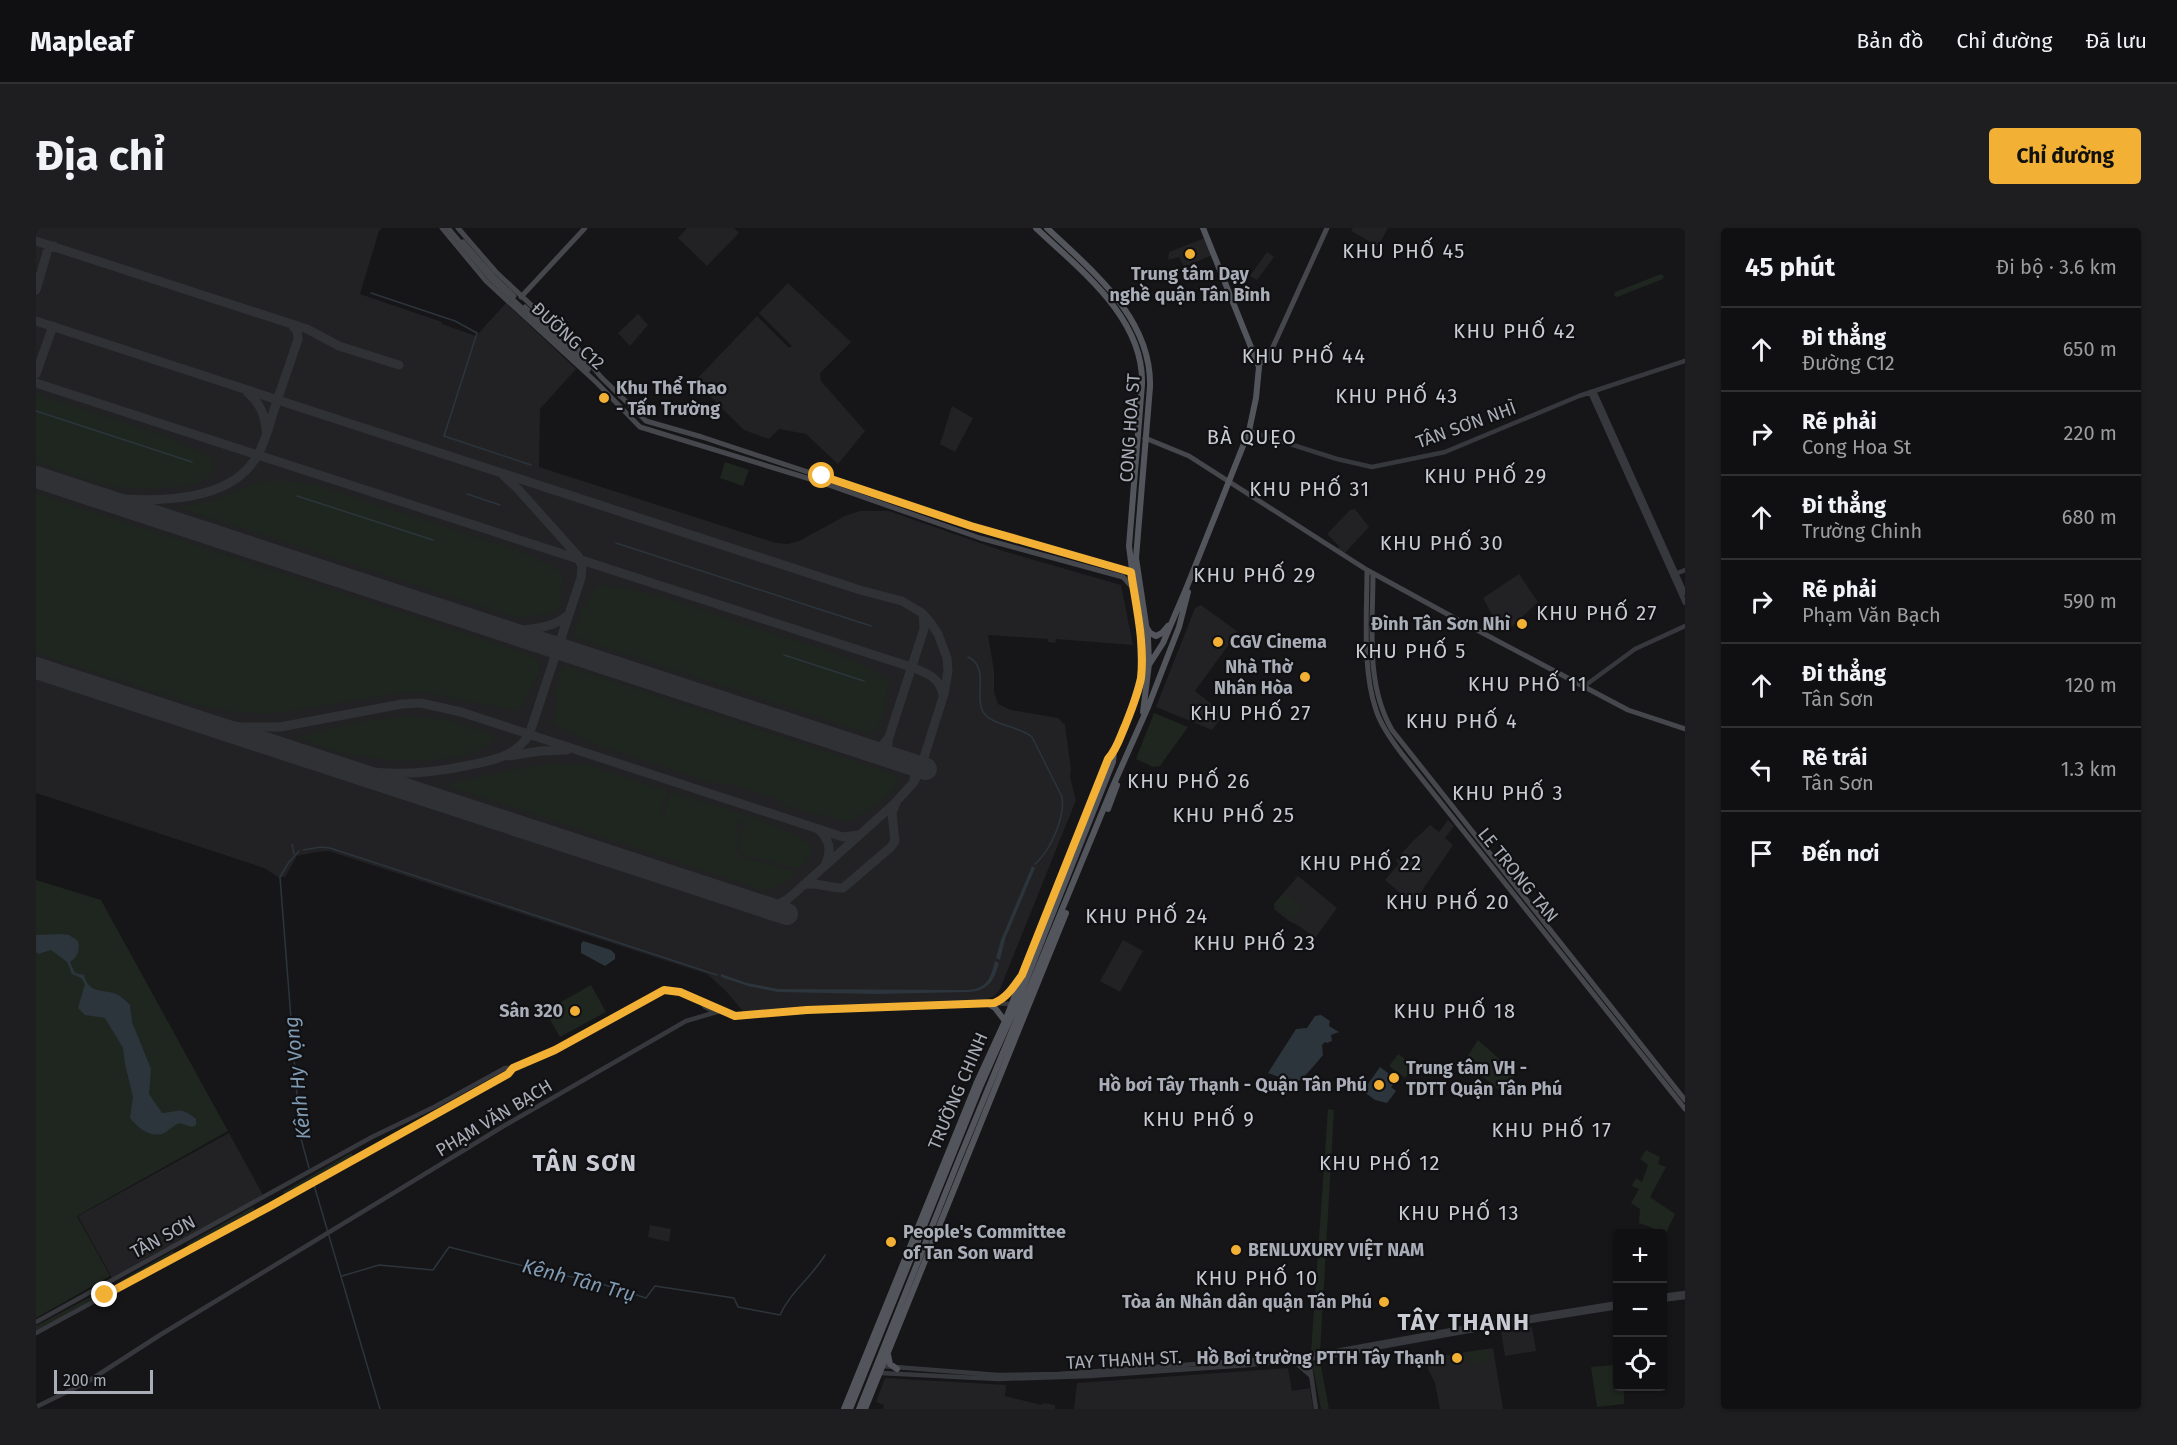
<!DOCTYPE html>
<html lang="vi">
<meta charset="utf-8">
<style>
body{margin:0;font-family:"Fira Sans",sans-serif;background:#1e1e20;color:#f1f3f6}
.controls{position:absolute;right:18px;bottom:18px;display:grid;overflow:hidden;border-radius:6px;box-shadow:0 2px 4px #0004}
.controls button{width:54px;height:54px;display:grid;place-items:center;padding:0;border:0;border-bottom:2px solid #303032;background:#101012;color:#f1f3f6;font:30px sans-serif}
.scale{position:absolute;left:18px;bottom:15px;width:99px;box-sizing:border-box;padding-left:6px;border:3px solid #a8adb8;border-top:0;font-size:16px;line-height:21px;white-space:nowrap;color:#a8adb8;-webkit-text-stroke:4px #111113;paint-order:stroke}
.stop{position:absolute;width:18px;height:18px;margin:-14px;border:4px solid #f2b134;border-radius:50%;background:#fff}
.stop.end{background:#f2b134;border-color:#fff;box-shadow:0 2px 6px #0008}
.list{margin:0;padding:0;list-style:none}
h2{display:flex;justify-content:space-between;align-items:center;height:78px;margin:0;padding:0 24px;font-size:26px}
h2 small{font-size:20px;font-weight:400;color:#9c9d9f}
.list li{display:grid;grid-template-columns:39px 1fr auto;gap:18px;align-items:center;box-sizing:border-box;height:84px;padding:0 24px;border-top:2px solid #303032}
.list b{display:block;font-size:22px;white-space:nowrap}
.list p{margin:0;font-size:20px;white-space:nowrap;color:#9c9d9f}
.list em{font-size:20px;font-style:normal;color:#9c9d9f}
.icon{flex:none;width:33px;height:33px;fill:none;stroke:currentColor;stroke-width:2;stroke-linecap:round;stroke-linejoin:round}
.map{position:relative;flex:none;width:1649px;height:1181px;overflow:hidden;border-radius:6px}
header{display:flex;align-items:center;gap:36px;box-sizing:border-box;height:84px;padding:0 30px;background:#101012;border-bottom:2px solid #303032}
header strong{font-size:28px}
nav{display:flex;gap:33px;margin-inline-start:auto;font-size:21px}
.intro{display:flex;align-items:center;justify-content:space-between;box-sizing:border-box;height:144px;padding:0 36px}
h1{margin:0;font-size:42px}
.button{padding:15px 27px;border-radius:6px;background:#f2b134;color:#111;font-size:21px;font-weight:700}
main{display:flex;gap:36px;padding:0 36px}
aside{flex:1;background:#101012;border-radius:6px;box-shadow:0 2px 4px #0004}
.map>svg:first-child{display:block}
</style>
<header>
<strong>Mapleaf</strong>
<nav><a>Bản đồ</a><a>Chỉ đường</a><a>Đã lưu</a></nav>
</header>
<div class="intro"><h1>Địa chỉ</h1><a class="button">Chỉ đường</a></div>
<main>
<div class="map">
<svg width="1649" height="1181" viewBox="0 0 1649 1181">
<rect width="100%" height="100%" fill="#161618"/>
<path fill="#222225" d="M0,0H346L343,3L324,66L406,94V96L440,108L470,75L540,141L504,181L503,239L740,315L751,316L763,313L809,288L824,283H853L967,323L1085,357L1097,417L1020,411L1019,415L1012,414V411L952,407L958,443V464L962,476L975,482L1022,490L1029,497L1035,541L1034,549L1040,572L964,761L958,768L945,773L707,783L689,762L671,746L293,623L280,624L261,628L249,649H242L228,640L0,565Z
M651,0H698L703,5L671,38L642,10Z
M1317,0H1352L1342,18L1315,3Z
M1169,10L1176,27L1148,39L1143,29L1132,32L1133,24Z
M1231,24L1238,29L1221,52L1214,48Z
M752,55L815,114L784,145L785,153L829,203L802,236L770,206L743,201L733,211L708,202L659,153L721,88L753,120L756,118L723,85Z
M602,86L612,97L594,118L582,105Z
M916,178L937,190L919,224L904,216Z
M1319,281L1333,299L1309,325L1302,321L1303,318L1291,306L1314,282Z
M1483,346L1502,374L1470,404L1462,398L1447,370Z
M1165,377L1202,404L1159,463L1188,486L1176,502L1120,479L1159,380Z
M1412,592L1418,598L1409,610L1417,617L1377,676L1349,652L1363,636L1360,632L1376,614L1394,597L1403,604Z
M1262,648L1301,680L1279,710L1263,698L1253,693L1238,681V676Z
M1087,712L1107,723L1084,764L1064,753Z
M193,905L227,967L76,1050L42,988Z
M614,997L635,1001L633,1014L612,1009Z
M1496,1099L1500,1123L1469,1128L1465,1103Z
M1457,1120L1467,1181H1404L1399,1155L1392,1141L1391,1130Z
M1252,1140L1256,1163L1274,1160L1277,1181H1038L1041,1155Z
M849,1150L970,1157L969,1168L1006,1177L1007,1175L1019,1177V1181H847L848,1177L840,1174Z"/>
<path fill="#1e261f" d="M1625,46L1628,48L1627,51L1581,69L1578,68L1579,64Z
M0,166L133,209L176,230C195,266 93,262 75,258C50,253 25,242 0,234Z
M689,234L713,242L707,258L684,250Z
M233,253H249L280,257L483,323L519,340L527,346L524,380L517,385L482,390L144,280L176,273L215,257Z
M0,265L486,424L502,432L504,443L497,459H495L484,481L480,483L391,465H363L249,484L228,486L191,483L157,476L0,425Z
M565,357C611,359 671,385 716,399C749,410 829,430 852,453L849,478L851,479L841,501L837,505L828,504L537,409L546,380L549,379L559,360Z
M527,437L849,543L859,547L863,554C855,567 824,591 810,593L751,579L739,570L696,556L677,555L558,516L523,499L518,494L521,469L518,468Z
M1118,485L1152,499L1124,538L1117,539L1100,531Z
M375,488L412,492L457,507L458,509C431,549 301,531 264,510L265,508C301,499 338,490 375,488Z
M515,536L551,537L631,563L623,588L629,589L630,585L628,584L634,564C668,575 753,596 776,619L775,626L763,641L708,627L702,620L710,596L702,593L699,601L705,603L700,621L704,628L761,644C750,654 740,664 724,661L408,557L494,538Z
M0,652L65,672L192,903L41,988L74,1048L0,1090Z
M1248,665L1267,680L1258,692L1238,676Z
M555,757L570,784L524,809L509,783Z
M1442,812L1480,846L1466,864L1428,834Z
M1362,826L1378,837L1369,850L1353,838Z
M1292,881L1298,882L1284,1125H1275Z
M1610,922L1624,929L1622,936L1630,939L1614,969L1639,986L1630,1005L1603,995L1604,981L1595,975L1603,961L1596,958L1600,950L1606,954L1612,937L1604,931Z
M315,925L319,930L250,969L247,964Z
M217,979L220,984L154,1021L151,1016Z
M137,1023L140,1028L86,1057L84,1053Z
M71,1060L73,1064L0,1105V1098Z
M1452,1121L1454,1132L1433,1136L1431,1124Z
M1284,1133L1293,1181H1285L1276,1135Z
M1581,1137L1582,1158L1588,1159V1176L1561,1179L1555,1139Z"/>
<path fill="#2c353c" d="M996,638L999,640L969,711L964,732L960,730L965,712Z
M25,706L33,707L42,713C44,722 42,729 34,734L39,745L48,747C52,764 64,762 78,765C84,767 89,772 94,777L96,794L115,841L113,866L126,885C143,884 145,878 160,891V897L156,899L143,895C137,898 134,901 130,904C116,912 102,900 94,890L97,869L89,836L87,820L69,790L49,787L42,780L49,756L45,750L36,746L31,734L15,722L2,726L0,724V707Z
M547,713L575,722L579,726V731L569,738L545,725V716Z
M959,733L963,735C958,753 952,763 932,764L840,766L742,764L712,758L685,749V746L711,755L742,761L933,762C951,760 955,750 959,733Z
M1285,787L1294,793L1293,798L1303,804L1295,807L1296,813L1291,815L1289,814L1286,817L1287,827C1281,834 1267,852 1259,855L1232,845L1260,801L1271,800L1279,788Z
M1344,839L1356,848L1354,851L1358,856L1355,859L1360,863L1351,875L1339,872L1327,863Z"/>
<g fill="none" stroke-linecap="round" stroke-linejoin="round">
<path stroke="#2c353c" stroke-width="1.5" d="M335,65L419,93L441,105L408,208L495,237
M0,183L156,234
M431,266L464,277
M261,268L397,312
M580,315L835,398
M748,427L828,453
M932,429C953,439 939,464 946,482C952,497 984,498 996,509L1026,569C1029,589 1015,622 999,636
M256,616L258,626
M267,622L285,619L294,620L681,747
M263,623L253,634L244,649L264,907L273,940
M278,957L344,1181
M306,1048L343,1037L397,1042L413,1019L523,1047L550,1051L610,1070L619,1058L698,1070L702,1079L744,1087C754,1064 776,1049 789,1027"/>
<path stroke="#303135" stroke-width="9" d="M0,13L271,101L303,118L363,137
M0,62L12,21L18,18
M0,93L824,362L866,373L886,385L894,394L902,406L911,430L912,443L908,466L885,539L878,554L858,576L752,671L743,676L728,678
M0,146L17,98
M0,155C292,248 583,345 875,439C890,445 904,449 907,467
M212,165C224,175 229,187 230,202
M55,268C104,274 192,279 221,228C229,215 233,199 237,185C245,160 254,136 262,111L261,103L256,97
M470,403C490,402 517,401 532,387
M165,494L205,499H244L366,476L385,475L425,484L807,609L822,607
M852,512V522L855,529
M834,522L846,518L853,509L888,401L887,386
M473,528L504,523L531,522
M870,534L879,544L878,552
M297,537C343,549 387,547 434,537C458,532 478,529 493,507L545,350L546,339L542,328L481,260L468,248
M783,602C793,611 796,622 790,635
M767,657C782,653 793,661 807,660L855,619L859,613L856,585L860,575"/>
<path stroke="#303135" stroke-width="22" d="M0,249L890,541
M0,440L751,686"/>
<path stroke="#37383d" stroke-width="4.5" d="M1558,163L1649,365
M1554,164L1649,375
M1213,203L1301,231L1336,239L1409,224L1543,168L1649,133
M1639,346L1649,342
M1547,459L1599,421L1649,398
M665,773L669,779L679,784
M959,774L968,769L984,749
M1626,1068L1649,1065
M1626,1072L1649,1069
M0,1094L336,909L398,879L469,840H477L524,819L622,765C638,759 648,766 663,772C671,776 678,776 684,783
M0,1105L320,931L359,907L472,846L477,840
M1273,1132L1280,1181
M1259,1134L1275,1148
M846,1138L962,1147L1022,1146L1272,1128L1427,1100L1582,1075
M844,1145L962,1151L1054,1148L1213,1137L1289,1129L1432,1103L1582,1079
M0,1179L51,1154L124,1107L466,899L650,793L684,783L699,788L771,782L958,775L974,776"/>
<path stroke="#45474d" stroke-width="5" d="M406,0L450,53L560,154L604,199L784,254L944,310L1087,349L1097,360
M422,0L460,44L542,121L565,149L610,193L666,209L935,298L1095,344
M485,69L549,0
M1222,137L1231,132L1291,0
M1109,210L1153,228L1331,342L1424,393L1592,482L1649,501
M1331,342C1331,386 1326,441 1340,482C1345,498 1356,513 1366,526L1649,881
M1337,345C1337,397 1329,456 1356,502L1649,872"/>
<path stroke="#53555c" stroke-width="6" d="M1000,0C1043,41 1108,89 1106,156L1093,318L1104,404L1105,447
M1011,0C1056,43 1116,90 1114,159L1100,330L1112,410L1113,436L1107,484
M1111,400L1114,405L1120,408L1126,405L1132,398
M1072,581L1081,557
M951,775L959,780L969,793
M852,1127L854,1136L861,1141
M808,1181L941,854L969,793L1073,530L1078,524L1093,488L1104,451L1127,415L1150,361L1213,203L1220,170L1223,139L1167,0
M814,1181L945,857L980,778L1077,534L1078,524
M823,1181L921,936L1077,558L1112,479L1143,399L1152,364
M829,1181L1030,685"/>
<path stroke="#45474d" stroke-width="5" d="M412,0L454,50L552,142
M427,14L457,48L478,68
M489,79L554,139"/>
</g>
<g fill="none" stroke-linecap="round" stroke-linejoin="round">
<path stroke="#f2b134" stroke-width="8" d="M69,1067L233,979L472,846L477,840L519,822L628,762L644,764L699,788L771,782L958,775C971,770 978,758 986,747L1072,531C1081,521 1084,509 1089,498C1095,483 1102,466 1105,450C1109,415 1100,378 1095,344L935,298L786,248"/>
</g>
<g fill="#f2b134" stroke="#111113" stroke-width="2">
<circle cx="1154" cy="26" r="6"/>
<circle cx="568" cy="170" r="6"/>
<circle cx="1486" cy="396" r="6"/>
<circle cx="1182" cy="414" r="6"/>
<circle cx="1269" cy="449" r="6"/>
<circle cx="539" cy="783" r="6"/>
<circle cx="1358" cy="850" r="6"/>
<circle cx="1343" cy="857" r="6"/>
<circle cx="855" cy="1014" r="6"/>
<circle cx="1200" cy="1022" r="6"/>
<circle cx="1348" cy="1074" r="6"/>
<circle cx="1421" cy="1130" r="6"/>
</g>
<g text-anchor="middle" stroke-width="4.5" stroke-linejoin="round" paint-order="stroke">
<g font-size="18" font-weight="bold" fill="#a8adb8" stroke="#111113" text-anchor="end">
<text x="1154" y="52" text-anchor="middle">Trung tâm Dạy<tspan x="1154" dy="21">nghề quận Tân Bình</tspan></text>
<text x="580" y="166" text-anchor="start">Khu Thể Thao<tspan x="580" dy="21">- Tấn Trường</tspan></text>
<text x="1474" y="402">Đình Tân Sơn Nhì</text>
<text x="1194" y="420" text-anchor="start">CGV Cinema</text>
<text x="1257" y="445">Nhà Thờ<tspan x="1257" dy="21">Nhân Hòa</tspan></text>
<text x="527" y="789">Sân 320</text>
<text x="1370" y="846" text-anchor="start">Trung tâm VH -<tspan x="1370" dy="21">TDTT Quận Tân Phú</tspan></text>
<text x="1331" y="863">Hồ bơi Tây Thạnh - Quận Tân Phú</text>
<text x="867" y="1010" text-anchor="start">People's Committee<tspan x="867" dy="21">of Tan Son ward</tspan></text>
<text x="1212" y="1028" text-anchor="start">BENLUXURY VIỆT NAM</text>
<text x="1336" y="1080">Tòa án Nhân dân quận Tân Phú</text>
<text x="1409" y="1136">Hồ Bơi trường PTTH Tây Thạnh</text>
</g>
<g font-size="18" fill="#a8adb8" stroke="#111113">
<text transform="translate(532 108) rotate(42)" y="6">ĐƯỜNG C12</text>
<text transform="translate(1430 197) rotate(-20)" y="6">TÂN SƠN NHÌ</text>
<text transform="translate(1094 200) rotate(-86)" y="6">CONG HOA ST</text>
<text transform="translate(1482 647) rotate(51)" y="6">LE TRONG TAN</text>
<text transform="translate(922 863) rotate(-67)" y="6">TRƯỜNG CHINH</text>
<text transform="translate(458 890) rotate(-31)" y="6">PHẠM VĂN BẠCH</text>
<text transform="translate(127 1009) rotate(-28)" y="6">TÂN SƠN</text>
<text transform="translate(1088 1132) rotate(-3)" y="6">TAY THANH ST.</text>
</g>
<g font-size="20" letter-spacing="1.5" fill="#c9ccd4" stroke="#111113">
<text x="1368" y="30">KHU PHỐ 45</text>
<text x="1479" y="110">KHU PHỐ 42</text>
<text x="1268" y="135">KHU PHỐ 44</text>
<text x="1361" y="175">KHU PHỐ 43</text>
<text x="1216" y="216">BÀ QUẸO</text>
<text x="1450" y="255">KHU PHỐ 29</text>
<text x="1274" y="268">KHU PHỐ 31</text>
<text x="1406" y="322">KHU PHỐ 30</text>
<text x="1219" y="354">KHU PHỐ 29</text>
<text x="1561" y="392">KHU PHỐ 27</text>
<text x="1375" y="430">KHU PHỐ 5</text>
<text x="1492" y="463">KHU PHỐ 11</text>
<text x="1215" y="492">KHU PHỐ 27</text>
<text x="1426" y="500">KHU PHỐ 4</text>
<text x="1153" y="560">KHU PHỐ 26</text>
<text x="1472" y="572">KHU PHỐ 3</text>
<text x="1198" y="594">KHU PHỐ 25</text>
<text x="1325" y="642">KHU PHỐ 22</text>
<text x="1412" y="681">KHU PHỐ 20</text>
<text x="1111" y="695">KHU PHỐ 24</text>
<text x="1219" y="722">KHU PHỐ 23</text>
<text x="1419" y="790">KHU PHỐ 18</text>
<text x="1163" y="898">KHU PHỐ 9</text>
<text x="1516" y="909">KHU PHỐ 17</text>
<text x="1344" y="942">KHU PHỐ 12</text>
<text x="1423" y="992">KHU PHỐ 13</text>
<text x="1221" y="1057">KHU PHỐ 10</text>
</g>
<g font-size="20" font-style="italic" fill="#7f9bb3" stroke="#111113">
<text transform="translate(261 850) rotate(-96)" y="7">Kênh Hy Vọng</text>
<text transform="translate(543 1052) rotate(15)" y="7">Kênh Tân Trụ</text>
</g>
<g font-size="24" font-weight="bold" letter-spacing="1.5" fill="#c9ccd4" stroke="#111113">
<text x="549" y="943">TÂN SƠN</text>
<text x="1428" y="1102">TÂY THẠNH</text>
</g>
</g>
</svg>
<div class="controls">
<button>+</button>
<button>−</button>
<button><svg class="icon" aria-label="locate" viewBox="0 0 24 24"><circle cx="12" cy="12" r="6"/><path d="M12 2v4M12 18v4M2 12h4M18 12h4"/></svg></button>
</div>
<div class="scale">200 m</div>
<div class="stop" style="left:786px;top:248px"></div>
<div class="stop end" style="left:69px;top:1067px"></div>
</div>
<aside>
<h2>45 phút<small>Đi bộ · 3.6 km</small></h2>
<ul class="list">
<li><svg class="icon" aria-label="ahead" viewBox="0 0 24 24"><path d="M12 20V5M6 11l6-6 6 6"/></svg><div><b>Đi thẳng</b><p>Đường C12</p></div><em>650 m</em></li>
<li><svg class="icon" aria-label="right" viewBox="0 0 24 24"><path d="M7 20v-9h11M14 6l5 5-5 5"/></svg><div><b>Rẽ phải</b><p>Cong Hoa St</p></div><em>220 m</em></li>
<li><svg class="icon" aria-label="ahead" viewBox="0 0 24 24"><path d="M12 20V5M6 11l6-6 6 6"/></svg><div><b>Đi thẳng</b><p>Trường Chinh</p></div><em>680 m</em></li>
<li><svg class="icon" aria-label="right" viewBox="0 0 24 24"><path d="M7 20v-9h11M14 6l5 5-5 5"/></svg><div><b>Rẽ phải</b><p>Phạm Văn Bạch</p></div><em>590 m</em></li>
<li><svg class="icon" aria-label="ahead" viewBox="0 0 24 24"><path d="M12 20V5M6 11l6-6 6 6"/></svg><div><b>Đi thẳng</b><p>Tân Sơn</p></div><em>120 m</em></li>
<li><svg class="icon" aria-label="left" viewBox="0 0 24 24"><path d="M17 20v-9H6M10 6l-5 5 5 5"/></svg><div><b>Rẽ trái</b><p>Tân Sơn</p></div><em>1.3 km</em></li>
<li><svg class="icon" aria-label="arrive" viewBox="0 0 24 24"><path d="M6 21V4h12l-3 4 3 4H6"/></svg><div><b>Đến nơi</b></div></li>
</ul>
</aside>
</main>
